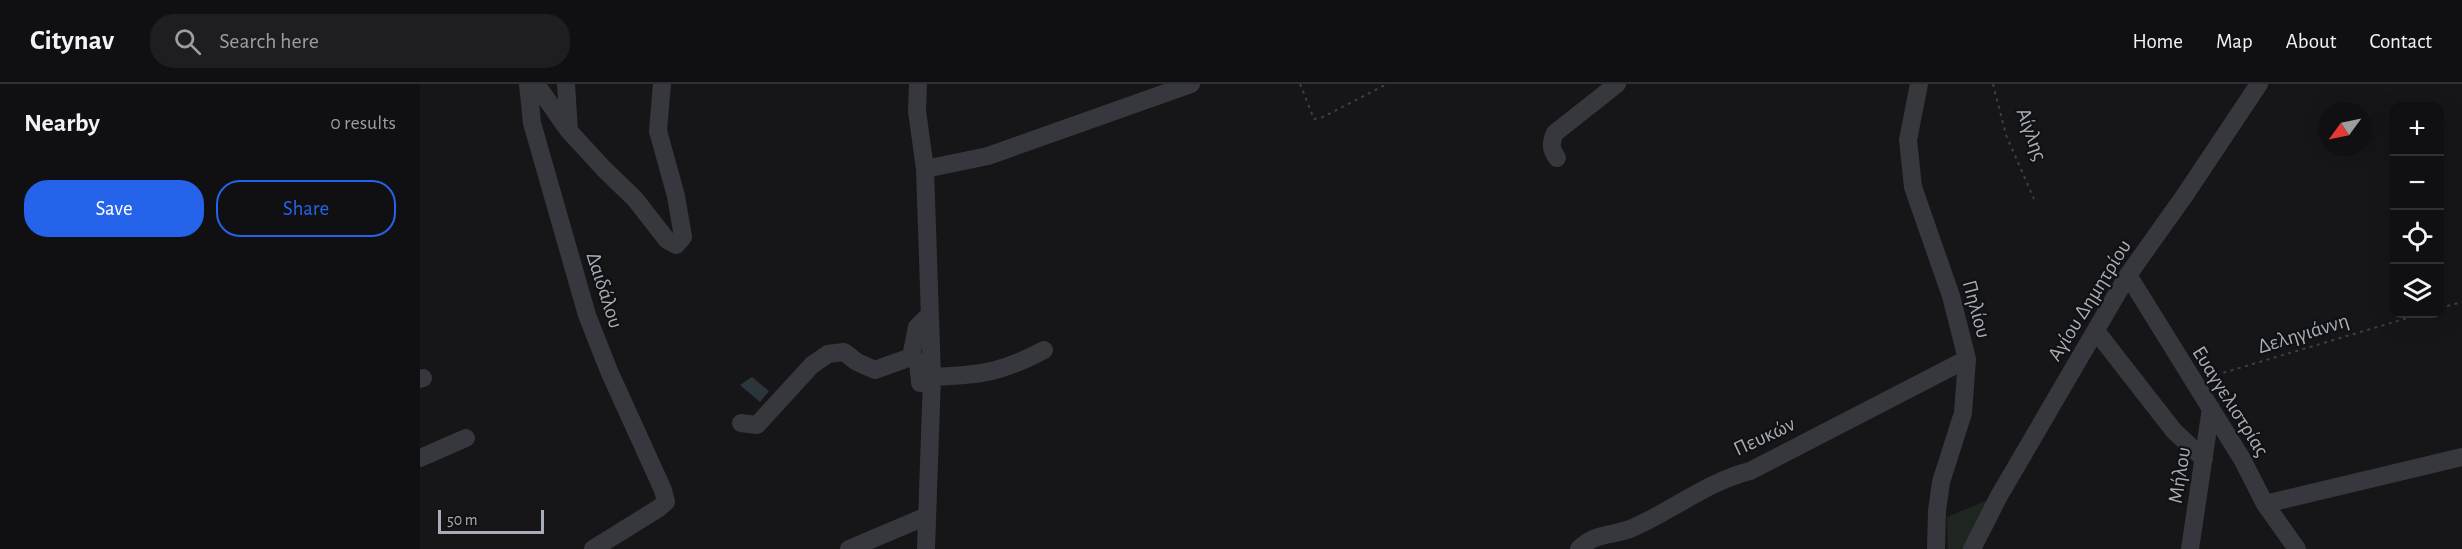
<!DOCTYPE html>
<meta charset="utf-8">
<style>
body{margin:0;font-family:"Alegreya Sans",sans-serif;background:#1e1e20;color:#f1f3f6}
.controls{position:absolute;right:18px;top:18px;display:grid;overflow:hidden;border-radius:12px;box-shadow:0 6px 24px #0002}
.controls button{width:54px;height:54px;display:grid;place-items:center;padding:0;border:0;border-bottom:2px solid #303032;background:#101012;color:#f1f3f6;font:30px sans-serif}
.compass{position:absolute;left:1898px;top:18px;width:54px;height:54px;border-radius:50%;background:#101012;box-shadow:0 6px 24px #0002;rotate:237deg}
.scale{position:absolute;left:18px;bottom:15px;width:106px;box-sizing:border-box;padding-left:6px;border:3px solid #a8adb8;border-top:0;font-size:16px;line-height:21px;white-space:nowrap;color:#a8adb8;-webkit-text-stroke:4px #111113;paint-order:stroke}
.list{margin:0;padding:0;list-style:none}
h2{display:flex;justify-content:space-between;align-items:center;height:78px;margin:0;padding:0 24px;font-size:26px}
h2 small{font-size:20px;font-weight:400;color:#9c9d9f}
.actions{display:flex;gap:12px;padding:18px 24px}
.actions a{flex:1;padding:14px 0;border:2px solid #2563eb;border-radius:24px;text-align:center;font-size:21px;color:#2563eb}
.actions .main{background:#2563eb;color:#fff}
.icon{flex:none;width:33px;height:33px;fill:none;stroke:currentColor;stroke-width:2;stroke-linecap:round;stroke-linejoin:round}
.map{position:relative;flex:none;width:2042px;height:465px;overflow:hidden}
header{display:flex;align-items:center;gap:36px;box-sizing:border-box;height:84px;padding:0 30px;background:#101012;border-bottom:2px solid #303032}
header strong{font-size:28px}
nav{display:flex;gap:33px;margin-inline-start:auto;font-size:21px}
.search{width:420px;height:54px;background:#1e1e20;display:flex;align-items:center;gap:15px;box-sizing:border-box;padding:0 21px;border-radius:24px;color:#9c9d9f;font-size:22px}
main{display:flex}
aside{flex:1;background:#101012}
.map>svg:first-child{display:block}
</style>
<header>
<strong>Citynav</strong>
<div class="search"><svg class="icon" aria-label="search" viewBox="0 0 24 24"><circle cx="10" cy="10" r="6"/><path d="M15 15l6 6"/></svg>Search here</div>
<nav><a>Home</a><a>Map</a><a>About</a><a>Contact</a></nav>
</header>
<main>
<aside>
<h2>Nearby<small>0 results</small></h2>
<ul class="list">
</ul>
<div class="actions"><a class="main">Save</a><a>Share</a></div>
</aside>
<div class="map">
<svg width="2042" height="465" viewBox="0 0 2042 465">
<rect width="100%" height="100%" fill="#161618"/>
<path fill="#1e261f" d="M1568,416L1544,465H1528L1527,433Z"/>
<path fill="#2c353c" d="M332,293L349,307L340,318L320,301Z"/>
<g fill="none" stroke-linecap="round" stroke-linejoin="round">
<path stroke="#3d3f44" stroke-width="2" stroke-dasharray="3 4.5" stroke-linecap="butt" d="M880,0L894,35L903,33L967,0
M1573,0L1586,51L1614,115
M2020,224L2042,218
M1789,293L2001,230"/>
<path stroke="#37383d" stroke-width="18" d="M108,0L112,39L167,231L189,287L243,406L246,418L239,424L173,465
M116,0L149,47L184,85L215,115L247,156L256,161L263,153L256,112L238,47L242,0
M146,0L149,47
M498,0L497,27L505,85L512,293L506,465
M1499,0L1488,56L1493,103L1531,212L1547,275L1543,329L1521,398L1517,427L1516,465
M1137,74C1131,65 1130,60 1135,49L1197,0
M505,85L568,72L771,0
M1708,191L1822,375L1845,420L1877,465
M1676,247L1754,347L1784,375
M491,273L497,243L509,231
M512,293C560,291 581,289 624,266
M0,295L3,294
M321,339L337,341L392,281L408,270L424,268L437,278L455,286L491,273L498,277L500,299
M0,374L46,354
M1845,420L2042,373
M429,465L507,432
M1159,465C1174,449 1191,452 1210,445C1251,428 1286,398 1330,387L1547,275
M1552,465L1579,412L1708,191L1765,111L1839,0
M1770,465L1791,324"/>
</g>
<g text-anchor="middle" stroke-width="4.5" stroke-linejoin="round" paint-order="stroke">
<g font-size="21" fill="#a8adb8" stroke="#111113">
<text transform="translate(1612 50) rotate(70)" y="7">Αίγλης</text>
<text transform="translate(185 206) rotate(72)" y="7">Δαιδάλου</text>
<text transform="translate(1669 216) rotate(-58)" y="7">Αγίου Δημητρίου</text>
<text transform="translate(1557 225) rotate(75)" y="7">Πηλίου</text>
<text transform="translate(1883 249) rotate(-17)" y="7">Δεληγιάννη</text>
<text transform="translate(1811 317) rotate(58)" y="7">Ευαγγελιστρίας</text>
<text transform="translate(1344 352) rotate(-25)" y="7">Πευκών</text>
<text transform="translate(1759 391) rotate(-81)" y="7">Μήλου</text>
</g>
</g>
</svg>
<div class="controls">
<button>+</button>
<button>−</button>
<button><svg class="icon" aria-label="locate" viewBox="0 0 24 24"><circle cx="12" cy="12" r="6"/><path d="M12 2v4M12 18v4M2 12h4M18 12h4"/></svg></button>
<button><svg class="icon" aria-label="layers" viewBox="0 0 24 24"><path d="M12 4l9 5-9 5-9-5zM3 14l9 5 9-5"/></svg></button>
</div>
<svg class="compass" viewBox="-18 -18 36 36"><path d="M0-13l5 13h-10z" fill="#e53935"/><path d="M0 13l5-13h-10z" fill="#9c9d9f"/></svg>
<div class="scale">50 m</div>
</div>
</main>
